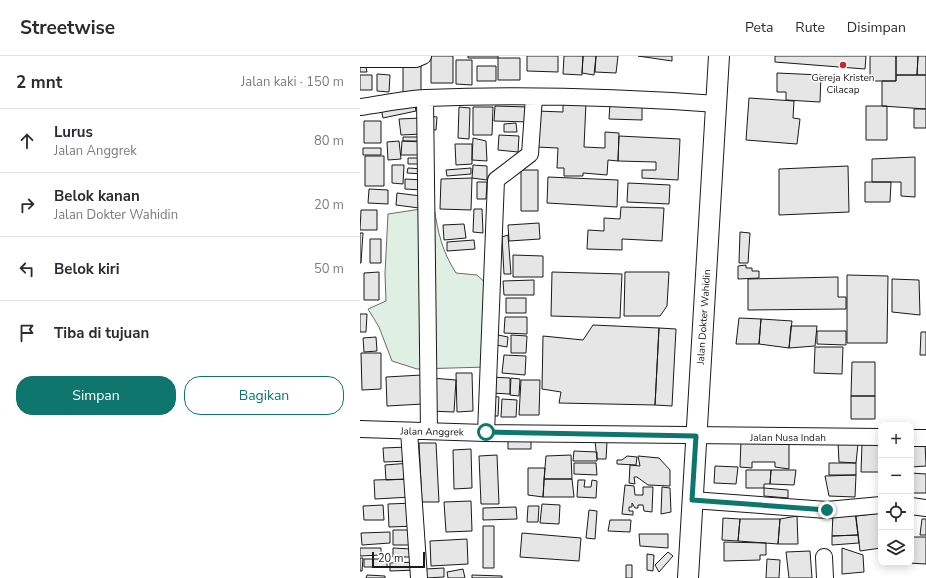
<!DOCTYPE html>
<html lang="id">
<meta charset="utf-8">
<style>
body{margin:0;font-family:"Nunito Sans",sans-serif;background:#f2f2f3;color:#2b2b33}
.controls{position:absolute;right:12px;bottom:12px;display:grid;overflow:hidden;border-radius:8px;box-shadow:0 2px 10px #0003}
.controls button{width:36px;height:36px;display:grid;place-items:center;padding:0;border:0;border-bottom:1px solid #e1e1e2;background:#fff;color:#2b2b33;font:20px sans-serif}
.scale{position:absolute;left:12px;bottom:10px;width:53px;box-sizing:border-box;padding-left:4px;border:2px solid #1a1a1a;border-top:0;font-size:11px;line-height:14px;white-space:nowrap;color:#1a1a1a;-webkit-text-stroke:3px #fff;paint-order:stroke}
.stop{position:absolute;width:12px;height:12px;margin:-9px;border:3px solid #0f766e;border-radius:50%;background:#fff}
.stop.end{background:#0f766e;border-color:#fff;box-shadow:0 1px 4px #0008}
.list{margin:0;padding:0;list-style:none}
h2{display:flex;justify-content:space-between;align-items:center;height:52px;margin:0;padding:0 16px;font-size:17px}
h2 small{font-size:13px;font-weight:400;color:#7c7c81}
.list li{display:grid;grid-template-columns:26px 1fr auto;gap:12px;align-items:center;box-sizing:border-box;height:64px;padding:0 16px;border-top:1px solid #e1e1e2}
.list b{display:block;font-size:15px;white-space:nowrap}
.list p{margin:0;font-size:13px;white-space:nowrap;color:#7c7c81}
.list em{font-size:13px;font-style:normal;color:#7c7c81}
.actions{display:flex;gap:8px;padding:12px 16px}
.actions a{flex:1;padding:9px 0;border:1px solid #0f766e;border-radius:16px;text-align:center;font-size:14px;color:#0f766e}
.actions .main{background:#0f766e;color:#fff}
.icon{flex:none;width:22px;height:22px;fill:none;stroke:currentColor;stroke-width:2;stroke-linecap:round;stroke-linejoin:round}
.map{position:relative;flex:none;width:566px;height:522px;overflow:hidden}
header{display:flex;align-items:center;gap:24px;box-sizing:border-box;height:56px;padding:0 20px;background:#fff;border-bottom:1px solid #e1e1e2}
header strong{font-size:19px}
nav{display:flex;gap:22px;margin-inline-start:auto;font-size:14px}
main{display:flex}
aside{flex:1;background:#fff}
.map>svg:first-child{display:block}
</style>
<header>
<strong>Streetwise</strong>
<nav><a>Peta</a><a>Rute</a><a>Disimpan</a></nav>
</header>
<main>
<aside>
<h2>2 mnt<small>Jalan kaki · 150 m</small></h2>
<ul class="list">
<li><svg class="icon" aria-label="ahead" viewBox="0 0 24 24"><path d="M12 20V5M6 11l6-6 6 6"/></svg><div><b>Lurus</b><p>Jalan Anggrek</p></div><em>80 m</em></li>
<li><svg class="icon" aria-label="right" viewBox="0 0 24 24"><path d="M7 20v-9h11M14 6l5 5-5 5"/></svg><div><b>Belok kanan</b><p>Jalan Dokter Wahidin</p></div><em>20 m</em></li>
<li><svg class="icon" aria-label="left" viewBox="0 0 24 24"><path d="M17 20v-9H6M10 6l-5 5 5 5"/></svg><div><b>Belok kiri</b></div><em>50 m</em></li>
<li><svg class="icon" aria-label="arrive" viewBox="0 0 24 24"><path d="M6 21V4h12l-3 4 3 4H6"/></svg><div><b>Tiba di tujuan</b></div></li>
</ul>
<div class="actions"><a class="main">Simpan</a><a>Bagikan</a></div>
</aside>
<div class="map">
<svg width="566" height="522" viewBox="0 0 566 522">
<rect width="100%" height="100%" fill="#fff"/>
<path fill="#e0efe3" stroke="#6a6a6a" d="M74,151C78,177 82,195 96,217L117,219L133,234L127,311L57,313L32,305L19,271L8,253L26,245L25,218L28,158Z"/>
<path fill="#e6e6e6" stroke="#1a1a1a" d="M71,0H93V27H71Z
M108,0H138V2H108Z
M167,0H198V16L167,15Z
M204,0H223L222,19L203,18Z
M223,0H236L234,19L222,17Z
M236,0H258L256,17L235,16Z
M278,0H312V5Z
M415,0H506L505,13L415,6Z
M510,0H536V25H510Z
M536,0H558L557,19H536Z
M558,0H566V19H557Z
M138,2H160V24H138Z
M96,4H112V29L96,28Z
M5,7L7,16H0V8Z
M43,9H61V38H43Z
M117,10H136V25H117Z
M417,17L461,19L460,46L426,44V36H417Z
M17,18L30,19L29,36L17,35Z
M0,19H12V34H0Z
M536,19H566V53L522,50V25H536Z
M389,42L434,45L433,62L440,63L437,88L386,84Z
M54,45L56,55L23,62L21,52Z
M203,45L226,46L224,91L245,92V76L259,77L258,105L248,104L247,119L223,117V120H204V112H197L198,92L176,91L177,55L203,56Z
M250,47L282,48V64L249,63Z
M135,50L169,51V66L134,65Z
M506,50H527V84H506Z
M99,51L110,52L109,83L98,82Z
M113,51H133L132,79H113Z
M554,53H566V72H554Z
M70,60L77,61L76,74H70Z
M61,62L62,78L41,79L39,63Z
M4,65H21V87H4Z
M156,67L157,76H144V68Z
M139,79L159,80L158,96L138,94Z
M259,80L320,83L318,124L282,122V114H296V106L258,105Z
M43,81H60V85H43Z
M113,82L126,85L127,105L112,104Z
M39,85L41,103L28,104L27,86Z
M42,85L62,86L61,99H41Z
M95,88H112V108L96,109Z
M3,92H21V99H3Z
M5,100H24V130H5Z
M555,101V141L541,140V126H512V103Z
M48,102H64V108H48Z
M32,109H44L43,128L32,127Z
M113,109L127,110V124L112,122Z
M488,110L489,156L419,159V113Z
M48,112L64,113L63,118L47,117Z
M111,112V118L87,120L86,114Z
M161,114H178V155H161Z
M188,121L258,124L257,151L187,147Z
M112,122L111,154L80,153L81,123Z
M45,123L63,124L62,134L45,133Z
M117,126H127L126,143H117Z
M505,126H531L530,146H505Z
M268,127L310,129L309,148L267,146Z
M9,133L28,134V148L8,147Z
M37,137L61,140L59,152L36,149Z
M261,151L304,152L302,185L262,183V194L227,193L228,174L244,175V162L260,163Z
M114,153H122L123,177L113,176Z
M1,154H17V174H0Z
M179,167L180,183L149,185L148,169Z
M104,168L106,182L84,184L83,169Z
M380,176L390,177L388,207H379Z
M0,177H3L1,207H0Z
M148,179L151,218H144L142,181Z
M10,183H21V207H10Z
M114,184L115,193L87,195V186Z
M153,199L183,200V221H153Z
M386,209V212H392V215H399V222L378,223V210Z
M19,216V244H4V217Z
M192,216L262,218L260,262L191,260Z
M265,216H309L307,250L300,260H264Z
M487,219L528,220L527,287H487Z
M478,221V241H486V253L388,254V223Z
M532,223L559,224L560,259L532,256Z
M174,224V239H144L143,225Z
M146,242H166V257H146Z
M0,258H7L6,276H0Z
M145,261H167V278L144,277Z
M379,262L401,263L399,288H376Z
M401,263L432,265L429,292L399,288Z
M233,269L299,272L295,349L199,347L201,336L182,333L183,280L223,284Z
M431,270H457L455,290L429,292Z
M299,272L316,273L312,350L295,349Z
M457,275H486V289L457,288Z
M561,276H566V299H560Z
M138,279L148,281L147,291L136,289Z
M151,279L167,280L166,297H151Z
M16,281L17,295L4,296L3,282Z
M455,291H483L482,318L454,317Z
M1,297H21V333L2,334Z
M144,299L166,300L165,319L142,317Z
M492,306H515V340H491Z
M96,317H112L113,355L97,356Z
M62,319L63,348L27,350L26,321Z
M131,321L150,322V338L131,337Z
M71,322L96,324L94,356L69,355Z
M151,322L160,323L159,340L150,339Z
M161,324H180L179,359H159Z
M130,340L139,341L138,360H129Z
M491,340H515V363H491Z
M142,343L157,344L156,361H141Z
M148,381H171V393H148Z
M381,384H429V413L415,411V406H392V412L380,411Z
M235,385L247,386L246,403H237Z
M478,386L498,388L496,407L479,406Z
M551,386H565L566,410L551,411Z
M59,387H76L79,446H62Z
M502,388H519V416H501Z
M48,391L49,405L24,406L23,392Z
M111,393L112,432L94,433L93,394Z
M214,395L237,396V405H213Z
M137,399L139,448H121L119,400Z
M211,399L212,423H184L186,400Z
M267,400L277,401L276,409L257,408V404H262Z
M278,400L299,402L310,414V430L288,429L277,421H274L275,428L269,427L270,409L280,410Z
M50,407V423L26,424L25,409Z
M214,407H236L237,419L214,418Z
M469,407H496V419H469Z
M355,410L378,411L376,428L354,427Z
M168,412H185L183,441L168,439Z
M386,414H411L410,428H404V432H386Z
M411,414H436L434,429L410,428Z
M551,417L566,418V437H551Z
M496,419L495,441L469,440L465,420Z
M50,423L51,441L15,443L14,424Z
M184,423H212L214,441H183Z
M218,424H225L224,431H231L232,424L237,425L236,442L217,441Z
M265,429L274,430L275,439H283V431H293L292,456L284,455L283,449H278V452H275L272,447V451H269V455H273V459L262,458Z
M302,431L310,432L311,456L301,458Z
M404,432L428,434V442L404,440Z
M111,445L112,475L86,476L84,446Z
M54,447L55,470L29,471L28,448Z
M182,448L200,449L199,468L180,467Z
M23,449L24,464H4L3,450Z
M168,450H179L178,466H167Z
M156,451L157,463L123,464V452Z
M229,454L237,455L235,483L226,482Z
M473,456H495L498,479L472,480Z
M521,457V492L500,495L496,460Z
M437,460L438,488H418L420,463Z
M363,462L380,463L378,485L362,484Z
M380,463H420L418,488L378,485Z
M562,463H566V479H560Z
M250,464H271L270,476L248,475Z
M123,470H134V512H123Z
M33,474H57V489H33Z
M30,476V487L2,489L1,477Z
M162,477L221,482L219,505L160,501Z
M279,478H308V492L280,490Z
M498,479L499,487L472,489V480Z
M551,481H566V508L548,507H551Z
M107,483L108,508L71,510L70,485Z
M364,486L406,487V499H400V504L364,505Z
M0,492H21V499L0,500Z
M33,492L52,493V501H33Z
M482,492L503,499L504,516L482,518Z
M450,495L452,522H429L426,496Z
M308,496L313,500L299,516L295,509Z
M287,498L294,499L293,515L287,514Z
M0,502H3L2,515H0Z
M4,503H27V511H4Z
M407,503L420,504L419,522H406Z
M57,506V514L30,515V507Z
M266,509H272V522H266Z
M84,512V521L66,522L65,513Z
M103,513L105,522H88L87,516Z
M7,519L25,520V522H6Z
M112,519L142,520V522H112Z"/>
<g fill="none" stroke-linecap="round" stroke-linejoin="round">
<defs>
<path id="minor" d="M0,3H56L63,0
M65,42L69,375
M0,51C22,48 44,43 66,42C162,38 261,41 357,48
M0,373L126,377L521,381
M49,375L59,522
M126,377L136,124L170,98L174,41
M551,382H566
M332,444L467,454L521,449
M551,450L566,452
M464,501L465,522"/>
<path id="tertiary" d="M328,522L359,0"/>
</defs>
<use href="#minor" stroke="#1a1a1a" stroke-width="18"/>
<use href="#tertiary" stroke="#1a1a1a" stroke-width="22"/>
<use href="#minor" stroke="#fff" stroke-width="16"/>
<use href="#tertiary" stroke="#fff" stroke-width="20"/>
</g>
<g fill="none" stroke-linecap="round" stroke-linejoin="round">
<path stroke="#0f766e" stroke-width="5" d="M126,376L336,380L332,444L467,454"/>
</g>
<circle fill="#c62828" stroke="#fff" stroke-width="1.5" cx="483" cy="9" r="4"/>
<g text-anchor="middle" stroke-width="3" stroke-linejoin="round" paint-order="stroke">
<g font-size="10" fill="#1a1a1a" stroke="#fff">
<text x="483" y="25">Gereja Kristen<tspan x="483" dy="12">Cilacap</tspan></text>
</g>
<g font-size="10" fill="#1a1a1a" stroke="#fff">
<text transform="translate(343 261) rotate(-86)" y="4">Jalan Dokter Wahidin</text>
<text transform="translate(72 375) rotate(1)" y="4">Jalan Anggrek</text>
<text x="428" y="385">Jalan Nusa Indah</text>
</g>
</g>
</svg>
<div class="controls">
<button>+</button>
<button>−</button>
<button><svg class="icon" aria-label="locate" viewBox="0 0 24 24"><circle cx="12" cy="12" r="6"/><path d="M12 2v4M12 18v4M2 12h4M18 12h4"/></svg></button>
<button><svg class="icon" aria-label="layers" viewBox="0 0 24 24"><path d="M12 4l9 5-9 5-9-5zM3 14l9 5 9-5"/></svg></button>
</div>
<div class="scale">20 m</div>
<div class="stop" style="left:126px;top:376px"></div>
<div class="stop end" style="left:467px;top:454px"></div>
</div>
</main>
